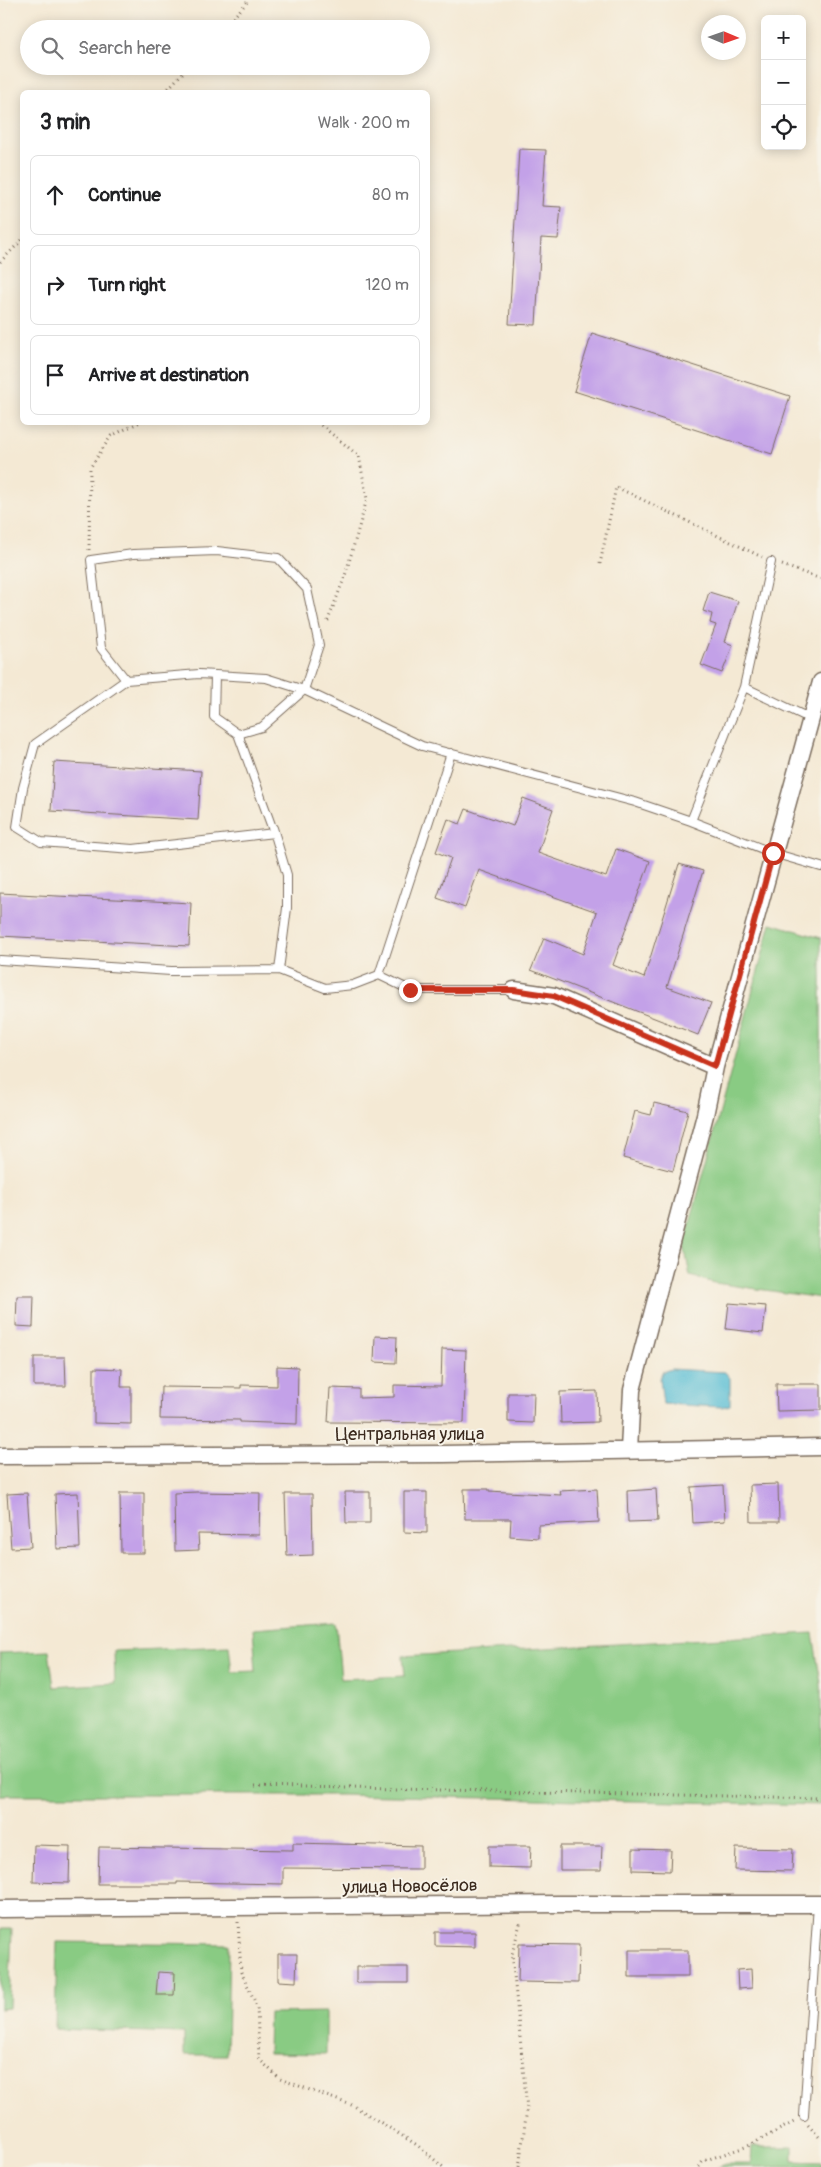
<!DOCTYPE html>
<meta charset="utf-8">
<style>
body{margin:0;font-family:Pangolin,sans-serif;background:#f6f6f6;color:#202124}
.controls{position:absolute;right:15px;top:15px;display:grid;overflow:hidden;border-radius:8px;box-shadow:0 2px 12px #0003}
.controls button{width:45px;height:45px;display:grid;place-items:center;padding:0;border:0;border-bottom:1px solid #e0e0e0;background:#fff;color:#202124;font:25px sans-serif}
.compass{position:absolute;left:701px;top:15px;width:45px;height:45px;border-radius:50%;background:#fff;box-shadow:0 2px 12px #0003;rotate:92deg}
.stop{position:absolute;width:15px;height:15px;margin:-11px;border:4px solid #c8321e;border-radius:50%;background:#fff}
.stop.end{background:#c8321e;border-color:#fff;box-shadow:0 1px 5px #0008}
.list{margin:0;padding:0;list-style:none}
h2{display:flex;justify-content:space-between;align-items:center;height:65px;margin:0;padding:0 20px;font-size:21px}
h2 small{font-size:16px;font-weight:400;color:#757577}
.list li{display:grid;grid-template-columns:32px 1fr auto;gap:15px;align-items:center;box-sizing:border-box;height:80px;margin:0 10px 10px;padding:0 10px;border:1px solid #e0e0e0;border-radius:8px}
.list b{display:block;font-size:19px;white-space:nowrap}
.list em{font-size:16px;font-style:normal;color:#757577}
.icon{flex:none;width:28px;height:28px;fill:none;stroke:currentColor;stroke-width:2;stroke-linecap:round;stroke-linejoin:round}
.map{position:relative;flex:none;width:821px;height:2167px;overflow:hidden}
.search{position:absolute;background:#fff;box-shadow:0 2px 12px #0003;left:20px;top:20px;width:410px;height:55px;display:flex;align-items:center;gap:12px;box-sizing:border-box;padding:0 18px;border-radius:28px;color:#757577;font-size:19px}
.panel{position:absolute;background:#fff;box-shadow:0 2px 12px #0003;left:20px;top:90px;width:410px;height:335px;border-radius:8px}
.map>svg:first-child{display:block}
</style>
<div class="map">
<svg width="821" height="2167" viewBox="0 0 821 2167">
<rect width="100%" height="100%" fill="#f7f3e8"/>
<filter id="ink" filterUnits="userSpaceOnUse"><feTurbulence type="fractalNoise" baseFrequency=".02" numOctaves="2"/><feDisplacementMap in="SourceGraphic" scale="10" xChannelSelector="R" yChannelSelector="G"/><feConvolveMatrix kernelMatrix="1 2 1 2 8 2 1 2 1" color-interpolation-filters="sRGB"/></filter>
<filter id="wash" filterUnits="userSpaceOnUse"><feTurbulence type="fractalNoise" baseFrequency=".0096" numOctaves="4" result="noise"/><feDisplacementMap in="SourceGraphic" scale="20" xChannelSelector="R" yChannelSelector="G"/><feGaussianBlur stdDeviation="1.12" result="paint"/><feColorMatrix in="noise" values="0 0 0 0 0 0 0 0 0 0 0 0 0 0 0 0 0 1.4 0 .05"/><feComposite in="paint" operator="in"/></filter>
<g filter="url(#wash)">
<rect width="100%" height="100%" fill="#f4e9d4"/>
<path fill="#89cb83" stroke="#627a50" d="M771,923L821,938V1298L715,1283L690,1276L684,1245Z
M336,1623L341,1679L405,1676L403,1656L813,1633L821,1685V1805L343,1795H0V1653L49,1651L54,1687L115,1683L114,1651L229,1646L232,1672L256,1671L253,1629Z
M0,1929H12L9,2008L0,2009Z
M57,1942L229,1944L227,2055H184V2033L55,2029Z
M326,2012V2054L268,2053L269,2013Z
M752,2147H793V2161L821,2162V2167H717L726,2164H751Z"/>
<path fill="#56bdd4" stroke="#487479" d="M671,1369L725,1372L730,1378V1405L722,1407L663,1404L660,1379L662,1372Z"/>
<g id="blocks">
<path fill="#c3a1e8" d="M519,149L546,150L542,206L561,207L558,239L541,238L536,325L509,324Z
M592,333L790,396L772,454L574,391Z
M709,592L738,601L725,642L733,645L722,673L701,665L716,625L710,623L712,614L703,611Z
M54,762L201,771L198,820L51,811Z
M523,798L553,809L538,853L606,877L616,849L650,861L613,965L644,978L679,864L703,871L667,987L711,1003L698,1035L531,970L544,938L583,954L597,912L479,870L465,908L437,898L451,858L436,852L448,819L460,824L466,809L513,826Z
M0,893L191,903L189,946L0,936Z
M654,1103L688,1111L673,1171L623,1158L635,1111L651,1115Z
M17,1296H34L33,1327L16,1326Z
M729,1303L766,1306L763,1333L726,1329Z
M375,1336L397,1337L396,1363L374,1362Z
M442,1349L466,1350L464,1423L328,1422L330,1388L359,1389V1398L394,1397V1385L441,1386Z
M34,1357H65L66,1386H34Z
M277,1366L298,1367L297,1424L240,1422V1420L160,1419L161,1387L241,1388V1385L277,1386Z
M94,1368L122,1369L121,1387H131V1424L94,1423Z
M776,1384H821V1410L777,1411Z
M597,1391L598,1422L561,1423L560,1392Z
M508,1393H534L533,1423L508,1422Z
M778,1484L779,1522H751L750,1485Z
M723,1485L725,1521L693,1523L691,1487Z
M464,1489H489V1491L561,1495L560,1491L597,1489L599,1522L538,1525V1538L510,1536L511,1519H465Z
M656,1489L658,1521L628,1522L627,1491Z
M197,1492L260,1493L259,1535L198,1534L199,1550L175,1551L174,1493Z
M345,1492H370V1523H346Z
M404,1492H427V1533L404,1532Z
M27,1493L31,1547L11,1548L7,1494Z
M78,1493L80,1548L57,1549L55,1494Z
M120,1493H144V1553H121Z
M285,1494H312L313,1555L287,1556Z
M293,1843L421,1846V1869L283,1868V1884L177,1882V1884H98L99,1847L293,1850Z
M34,1845L70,1846L69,1883L33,1882Z
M489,1846H531L530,1868L489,1867Z
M560,1846H602L601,1870H560Z
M736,1848L793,1849L792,1871L735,1870Z
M633,1849L671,1850L670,1871L633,1870Z
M435,1932H475V1947L435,1946Z
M519,1944L579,1945L578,1983L518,1982Z
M629,1950H688V1977H629Z
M278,1954H297L296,1982L278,1981Z
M356,1967H408V1983H356Z
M751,1969L752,1988L738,1989L737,1970Z
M158,1972L175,1973L174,1995H156Z"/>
</g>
</g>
<g filter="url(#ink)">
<use href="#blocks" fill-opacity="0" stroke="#7c6d5e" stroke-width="1"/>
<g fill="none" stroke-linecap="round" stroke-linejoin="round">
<defs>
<path id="service" d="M215,675L214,717L238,734L240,738
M126,680L199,674L266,678L304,690L319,645L307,589L278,558L217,551L133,554L91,560L101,648L126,680L35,744L23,788L17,827L41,842L133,849L274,833L238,734L262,727L304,690L422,746L635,802L691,821L773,853L821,867
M744,687L811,719
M691,821L744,687L771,562
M273,828L287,875V908L279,970
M0,960L171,971L279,970L325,988L353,985L379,975L410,990H514
M379,975L451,753
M804,2116L818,1904"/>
<path id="minor" d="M514,990L554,996L715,1067
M629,1450L632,1390L705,1115L715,1067L821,682
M0,1456L444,1454L821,1447
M0,1909L560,1904H821"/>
</defs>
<use href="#service" stroke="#7c6d5e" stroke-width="10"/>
<use href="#minor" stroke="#7c6d5e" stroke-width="19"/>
<path stroke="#7c6d5e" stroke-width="3" stroke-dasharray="1 4" stroke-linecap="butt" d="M223,29L249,0
M165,92L189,66
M0,262L22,240
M317,422L359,456L367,499L345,576L327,623
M89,550L90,468L111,436L140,422
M600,564L616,487L762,557
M782,565L821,579
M255,1786L821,1798
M238,1922L241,1972L257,2006L259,2059L280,2079L354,2106L417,2145L443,2167
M808,2125L821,2139
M519,2167L527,2109L512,1954L521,1920
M699,2167L703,2161L748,2146L794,2122"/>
<use href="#service" stroke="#fff" stroke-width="8"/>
<use href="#minor" stroke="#fff" stroke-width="16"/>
</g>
</g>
<g fill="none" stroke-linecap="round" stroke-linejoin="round" filter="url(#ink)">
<path stroke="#c8321e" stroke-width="6" d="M410,990H514L554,996L715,1066L773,853"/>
</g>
<g text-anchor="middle" stroke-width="4" stroke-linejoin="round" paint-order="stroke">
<g font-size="18" fill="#3b2a1e" stroke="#f7f3e8">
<text x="410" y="1440">Центральная улица</text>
<text transform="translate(410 1886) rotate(-1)" y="6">улица Новосёлов</text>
</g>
</g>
</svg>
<div class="controls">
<button>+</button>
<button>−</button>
<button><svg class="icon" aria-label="locate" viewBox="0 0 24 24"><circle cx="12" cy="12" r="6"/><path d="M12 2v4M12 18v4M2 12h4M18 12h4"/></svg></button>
</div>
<svg class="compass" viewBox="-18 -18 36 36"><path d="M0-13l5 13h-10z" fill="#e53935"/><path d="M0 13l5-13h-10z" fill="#757577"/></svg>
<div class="stop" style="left:773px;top:853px"></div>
<div class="stop end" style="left:410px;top:990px"></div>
<div class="search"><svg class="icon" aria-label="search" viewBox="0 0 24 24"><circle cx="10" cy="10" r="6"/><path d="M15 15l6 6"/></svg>Search here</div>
<section class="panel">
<h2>3 min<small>Walk · 200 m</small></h2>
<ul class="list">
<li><svg class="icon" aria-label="ahead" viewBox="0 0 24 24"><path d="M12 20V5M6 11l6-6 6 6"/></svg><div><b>Continue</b></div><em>80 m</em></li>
<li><svg class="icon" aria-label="right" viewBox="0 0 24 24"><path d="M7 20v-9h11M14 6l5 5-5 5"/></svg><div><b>Turn right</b></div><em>120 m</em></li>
<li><svg class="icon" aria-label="arrive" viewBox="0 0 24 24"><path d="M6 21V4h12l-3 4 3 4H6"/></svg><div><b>Arrive at destination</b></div></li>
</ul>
</section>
</div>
